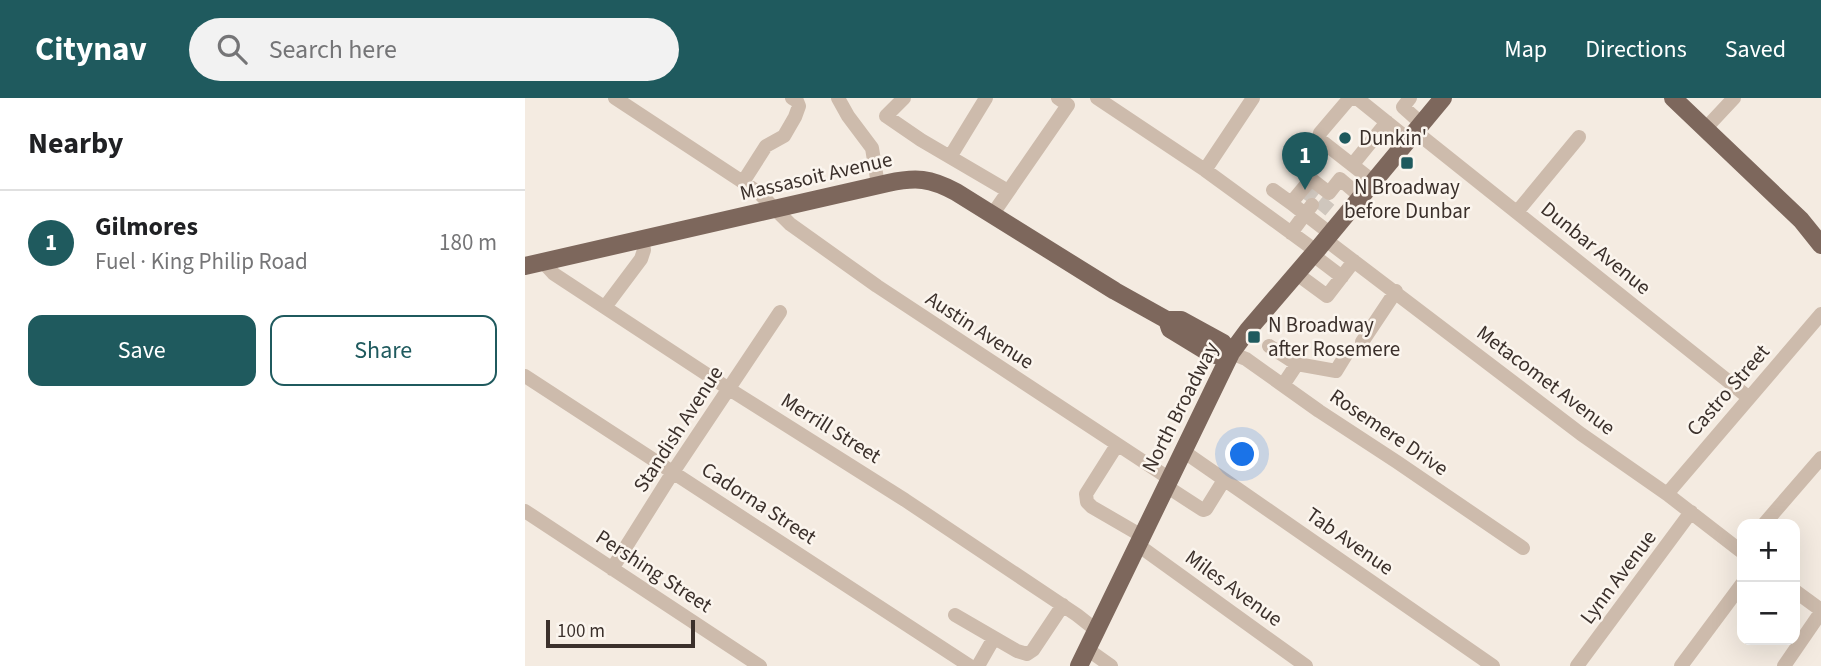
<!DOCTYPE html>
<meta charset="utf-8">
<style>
body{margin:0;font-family:"Source Sans 3",sans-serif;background:#f2f2f2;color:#202124}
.controls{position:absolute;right:21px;bottom:21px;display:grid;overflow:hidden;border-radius:14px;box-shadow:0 7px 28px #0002}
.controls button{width:63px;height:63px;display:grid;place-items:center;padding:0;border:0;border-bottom:2px solid #e0e0e0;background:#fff;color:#202124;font:35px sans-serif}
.scale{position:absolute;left:21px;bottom:18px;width:149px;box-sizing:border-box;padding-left:7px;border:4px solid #3b302b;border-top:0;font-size:19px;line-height:24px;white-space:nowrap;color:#3b302b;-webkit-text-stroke:5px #fbf5ee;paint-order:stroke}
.you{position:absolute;left:718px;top:357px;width:24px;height:24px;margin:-18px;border:5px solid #fff;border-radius:50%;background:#1a73e8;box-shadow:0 0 0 10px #1a73e833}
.badge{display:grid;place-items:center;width:46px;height:46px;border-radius:50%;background:#1f5a5e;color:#fff;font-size:23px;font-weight:700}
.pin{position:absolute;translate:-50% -58px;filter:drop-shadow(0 2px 4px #0008)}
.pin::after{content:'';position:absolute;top:37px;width:24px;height:21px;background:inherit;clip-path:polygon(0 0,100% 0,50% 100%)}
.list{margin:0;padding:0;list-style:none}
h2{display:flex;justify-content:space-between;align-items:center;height:91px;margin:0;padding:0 28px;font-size:30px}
h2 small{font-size:23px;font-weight:400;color:#757577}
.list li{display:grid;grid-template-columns:46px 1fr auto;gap:21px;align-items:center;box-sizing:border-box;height:105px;padding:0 28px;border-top:2px solid #e0e0e0}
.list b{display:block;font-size:26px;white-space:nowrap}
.list p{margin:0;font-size:23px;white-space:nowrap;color:#757577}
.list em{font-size:23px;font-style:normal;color:#757577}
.actions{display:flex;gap:14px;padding:21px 28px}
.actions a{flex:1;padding:16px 0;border:2px solid #1f5a5e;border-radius:14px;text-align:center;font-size:24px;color:#1f5a5e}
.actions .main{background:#1f5a5e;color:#fff}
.icon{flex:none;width:38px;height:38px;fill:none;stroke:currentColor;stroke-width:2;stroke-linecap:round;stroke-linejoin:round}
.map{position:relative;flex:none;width:1296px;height:568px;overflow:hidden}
header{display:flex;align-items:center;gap:42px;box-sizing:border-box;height:98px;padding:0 35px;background:#1f5a5e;color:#fff}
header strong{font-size:33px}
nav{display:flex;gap:38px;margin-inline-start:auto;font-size:24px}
.search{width:490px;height:63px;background:#f2f2f2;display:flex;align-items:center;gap:18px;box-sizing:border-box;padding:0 24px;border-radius:38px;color:#757577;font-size:26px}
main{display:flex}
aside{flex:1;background:#fff}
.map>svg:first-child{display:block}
</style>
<header>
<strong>Citynav</strong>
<div class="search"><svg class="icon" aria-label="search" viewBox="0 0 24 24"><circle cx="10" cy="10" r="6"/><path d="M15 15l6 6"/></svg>Search here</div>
<nav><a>Map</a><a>Directions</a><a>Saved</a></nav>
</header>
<main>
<aside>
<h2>Nearby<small></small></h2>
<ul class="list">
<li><span class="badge">1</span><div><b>Gilmores</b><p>Fuel · King Philip Road</p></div><em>180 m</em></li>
</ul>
<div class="actions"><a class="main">Save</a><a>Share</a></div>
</aside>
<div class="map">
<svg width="1296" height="568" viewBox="0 0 1296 568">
<rect width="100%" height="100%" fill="#f4ebe1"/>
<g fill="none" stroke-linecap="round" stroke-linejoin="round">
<path stroke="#cfc6bd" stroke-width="14" stroke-dasharray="14 7" stroke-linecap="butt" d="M780,102L790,89
M795,113L805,101"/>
<path stroke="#cdbbac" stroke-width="14" d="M90,0L233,94L265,126L352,188L645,381
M313,0L323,18L347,50L353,87
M379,0L361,18L396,42L483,93
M572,0L680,72L791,153
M885,0L878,9L897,26
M1180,31L1209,0
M891,34L1223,299
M425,59L461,0
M828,66L862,24
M680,72L728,0
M218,84L241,48L259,38L270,19L274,8L272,3L267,0
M849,84L794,41L795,35L824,1H833L884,42
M748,92L766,105
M787,107L780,116L766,105L786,81L804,95L815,81L836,99
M992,114L1054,39
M467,117L543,7L533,0
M766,135L780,116L806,136
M801,142L1056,336L1142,396L1217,454
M788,157L817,179
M18,164L29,176L204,291L380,402L552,517L571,532
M772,176L802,198L829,163
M80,209L116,161L119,152L117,141
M837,244L871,193
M744,248L772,266
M706,255L721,261L794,313L872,364L998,450
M0,278L445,568
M758,287L772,266L811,273L822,255
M592,347L561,396L562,404L567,409L617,438
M658,353L968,568
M641,388L678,412L681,411L699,382
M1142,396L1296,216
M0,413L235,568
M1239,426L1296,360
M613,447L781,568
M87,471L148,374L255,214
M1270,493L1296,512
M430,517L492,553L502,556L508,552L538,507
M562,551L586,568
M453,568L469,540
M1052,568L1166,414
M1156,568L1217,486
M1259,568L1296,514"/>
<path stroke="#7d675c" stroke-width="18" d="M1148,0L1276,122L1296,147
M0,168L363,85C391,79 405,80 431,94L590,193L642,222H656L698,245L706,255L695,258L686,256L645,231L642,222
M554,568L706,255L723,232L791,153L918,0"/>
</g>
<g fill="#1f5a5e" stroke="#fbf5ee" stroke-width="2.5">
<circle cx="820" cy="40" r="7"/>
<rect x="875" y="58" width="14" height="14" rx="3.5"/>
<rect x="722" y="232" width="14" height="14" rx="3.5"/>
</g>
<g text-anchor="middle" stroke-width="5" stroke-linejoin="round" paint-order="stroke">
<g font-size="21" fill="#3b302b" stroke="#fbf5ee" text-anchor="start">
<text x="834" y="47">Dunkin'</text>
<text x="882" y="96" text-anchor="middle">N Broadway<tspan x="882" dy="24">before Dunbar</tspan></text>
<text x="743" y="234">N Broadway<tspan x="743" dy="24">after Rosemere</tspan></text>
</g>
<g font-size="21" fill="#3b302b" stroke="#fbf5ee">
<text transform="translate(291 78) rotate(-13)" y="7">Massasoit Avenue</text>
<text transform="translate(1071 150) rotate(39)" y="7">Dunbar Avenue</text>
<text transform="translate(455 232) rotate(33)" y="7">Austin Avenue</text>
<text transform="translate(1021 282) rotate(37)" y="7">Metacomet Avenue</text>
<text transform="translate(1203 292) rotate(-49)" y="7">Castro Street</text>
<text transform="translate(655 309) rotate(-63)" y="7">North Broadway</text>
<text transform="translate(306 330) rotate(32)" y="7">Merrill Street</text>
<text transform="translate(153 331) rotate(-57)" y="7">Standish Avenue</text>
<text transform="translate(864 334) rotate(34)" y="7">Rosemere Drive</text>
<text transform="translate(234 405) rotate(33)" y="7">Cadorna Street</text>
<text transform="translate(825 443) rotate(35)" y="7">Tab Avenue</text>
<text transform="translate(129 473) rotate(33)" y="7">Pershing Street</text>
<text transform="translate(1093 479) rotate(-53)" y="7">Lynn Avenue</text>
<text transform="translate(709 490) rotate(36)" y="7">Miles Avenue</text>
</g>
</g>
</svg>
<div class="controls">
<button>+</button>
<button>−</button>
</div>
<div class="scale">100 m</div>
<div class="you"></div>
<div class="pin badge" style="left:780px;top:92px">1</div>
</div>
</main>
